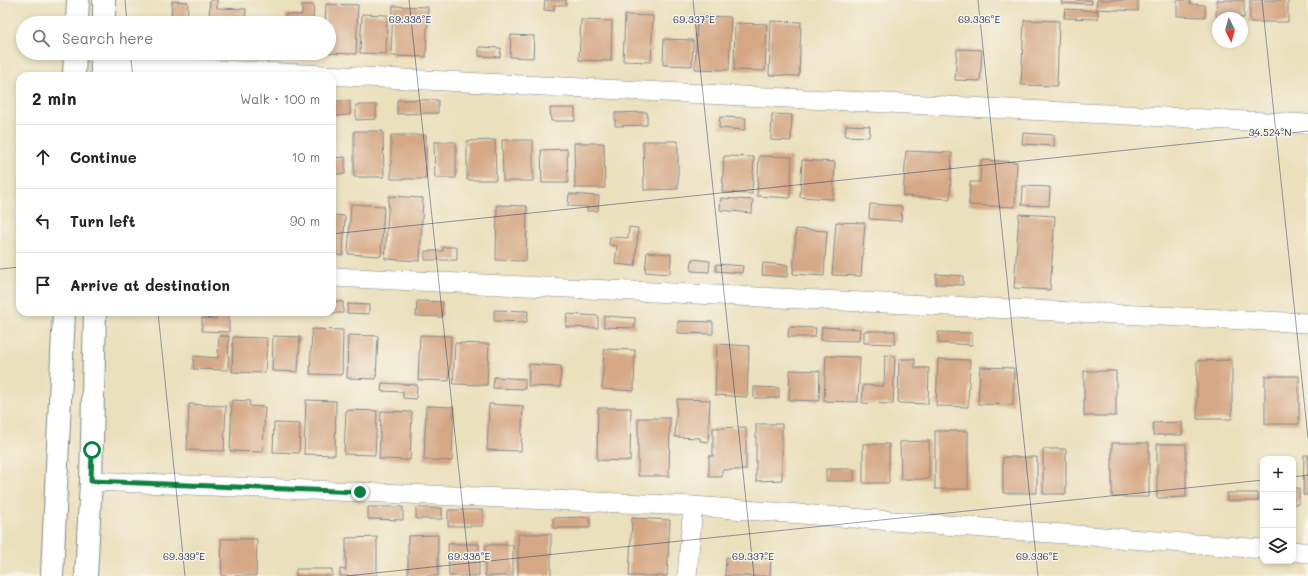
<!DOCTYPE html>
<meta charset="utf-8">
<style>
body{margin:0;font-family:Mali,sans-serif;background:#f6f6f6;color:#222}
.controls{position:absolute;right:12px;bottom:12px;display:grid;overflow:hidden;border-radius:8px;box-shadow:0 2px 6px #0003}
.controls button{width:36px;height:36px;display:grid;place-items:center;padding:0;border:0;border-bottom:1px solid #e0e0e0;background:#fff;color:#222;font:20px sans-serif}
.compass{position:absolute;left:1212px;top:12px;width:36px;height:36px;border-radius:50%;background:#fff;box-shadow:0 2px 6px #0003;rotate:174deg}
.stop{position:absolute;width:12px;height:12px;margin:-9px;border:3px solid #0b8043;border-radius:50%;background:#fff}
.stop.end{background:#0b8043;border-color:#fff;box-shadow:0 1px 4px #0008}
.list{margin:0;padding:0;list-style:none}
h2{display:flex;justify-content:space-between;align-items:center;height:52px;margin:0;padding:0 16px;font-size:17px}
h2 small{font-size:13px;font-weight:400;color:#767676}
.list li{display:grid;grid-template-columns:26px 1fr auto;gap:12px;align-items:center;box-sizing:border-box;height:64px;padding:0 16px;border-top:1px solid #e0e0e0}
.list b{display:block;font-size:15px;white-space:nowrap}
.list em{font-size:13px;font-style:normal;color:#767676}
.icon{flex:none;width:22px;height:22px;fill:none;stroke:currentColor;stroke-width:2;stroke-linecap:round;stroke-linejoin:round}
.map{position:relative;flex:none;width:1308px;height:576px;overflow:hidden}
.search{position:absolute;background:#fff;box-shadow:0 2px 6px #0003;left:16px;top:16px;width:320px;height:44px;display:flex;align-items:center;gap:10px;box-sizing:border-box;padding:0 14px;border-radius:22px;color:#767676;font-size:15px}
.panel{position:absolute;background:#fff;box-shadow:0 2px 6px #0003;left:16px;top:72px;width:320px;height:244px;border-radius:12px}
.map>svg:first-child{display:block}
</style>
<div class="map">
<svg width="1308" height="576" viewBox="0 0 1308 576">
<rect width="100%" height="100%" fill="#f7f3e8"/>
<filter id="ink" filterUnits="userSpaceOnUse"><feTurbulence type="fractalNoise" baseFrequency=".025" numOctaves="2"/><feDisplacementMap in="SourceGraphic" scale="8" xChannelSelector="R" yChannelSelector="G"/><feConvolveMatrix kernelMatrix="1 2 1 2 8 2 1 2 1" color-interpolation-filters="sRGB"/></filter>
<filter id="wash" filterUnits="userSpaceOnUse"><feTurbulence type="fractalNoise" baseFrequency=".012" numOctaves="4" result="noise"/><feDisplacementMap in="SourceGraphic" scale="16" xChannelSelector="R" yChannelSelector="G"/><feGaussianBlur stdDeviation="0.9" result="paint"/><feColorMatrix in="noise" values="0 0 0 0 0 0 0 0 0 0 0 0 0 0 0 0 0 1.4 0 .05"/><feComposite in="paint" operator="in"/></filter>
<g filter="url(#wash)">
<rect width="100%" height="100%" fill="#ebe0bc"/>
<g id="blocks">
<path fill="#d5a784" d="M210,0H217V8L246,9L245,23H209Z
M545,0H566V5H554V11L544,10Z
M1062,0H1092V4L1061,3Z
M1097,0H1138V11L1096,9Z
M1177,0H1190V4L1205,5V17L1177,16Z
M1217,0H1244V18L1216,17Z
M1250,0H1288V22H1250Z
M172,1L188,2L187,22L171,23Z
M326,4L358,5L356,54L329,53V23H325Z
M302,5H314L313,23H285L286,14L302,15Z
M393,6L428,7L426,57L391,56Z
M1065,9L1098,11V19L1064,18Z
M362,14L387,15L386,54L360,53Z
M625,15L653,16L651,62L623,61Z
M697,16L731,17L729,70L695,69Z
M581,20L612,21L611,61L579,60Z
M1024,20L1059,21L1057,86L1021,85Z
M771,21L801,22L799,76L769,75Z
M735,23L767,24L765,71L734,70Z
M511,35L534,36L533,58L510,57Z
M664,39L693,40L692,66L663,65Z
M479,47L501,48L500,57L479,56Z
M957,49L982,50L980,81L955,80Z
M397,100H438V113L397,114Z
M332,101H350V115L332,116Z
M356,105H376V119L356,120Z
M550,108H575V121H551Z
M647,112V125L615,126V113Z
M772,114L792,115L791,141L771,140Z
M720,117L746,118L745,130L719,128Z
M846,125L870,126L869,137L845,136Z
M354,131H383L384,177H354Z
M1023,133L1054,135V146L1022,144Z
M391,135H426V179H391Z
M495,140L496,180H467V141Z
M502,140H533V181H503Z
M643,141H678V189L644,190Z
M434,142H456V178H435Z
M574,143H604L605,188H575Z
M567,149L568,183H542L541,150Z
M906,151L952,153L950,199L903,196Z
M724,156L754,157L752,194L722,192Z
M759,156L792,157L790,198L757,196Z
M345,157V174H332V158Z
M802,160L835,162L833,199L800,197Z
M981,160L1017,162L1015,207L969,205L970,182H980Z
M1023,186L1050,187L1049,206L1022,205Z
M569,194L599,196L598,211H587V207L568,206Z
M389,196L423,198L420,261L385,259Z
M721,198L753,200L752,213L720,210Z
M351,204L384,206L381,256L348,254Z
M870,204L902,206L901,221L869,219Z
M497,205L527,206L526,261L496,260Z
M1019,214L1055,216L1050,290L1014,288Z
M332,215L345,216L343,255H332Z
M836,222L865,223L861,276L832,275Z
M629,227L638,228L635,266L615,264L617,246L609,245L610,237L628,238Z
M796,229L827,231L824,276L793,274Z
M443,247H457V260H425V251H443Z
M647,252L671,254L670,274L645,272Z
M692,259L710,261L709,272L691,271Z
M763,263L788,265L787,277L762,275Z
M716,264L743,266L742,273L716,271Z
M936,274L963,276V285L936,284Z
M332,301L343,302V313H332Z
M417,301L443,302L442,317L416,316Z
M348,304L369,305V314L347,313Z
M494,310L528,311L527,322L494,321Z
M217,312H229V332L202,331V318L216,319Z
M567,314L598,316V328L566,327Z
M604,316L635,318V328L604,327Z
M678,321L713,322V334L678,333Z
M789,327L816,328L815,337H788Z
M822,327L860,329L859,341L821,340Z
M312,329L343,330L342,375L310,374Z
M864,331H895V344L864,343Z
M938,332L972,333V345L938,343Z
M348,335L378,336L376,379L347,378Z
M420,335L451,336L449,381L418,380Z
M219,336H229L228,370L193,369L194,356L218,358Z
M273,336L300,337L298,372L272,371Z
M233,337L267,338L265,373L232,372Z
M455,343L489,344L487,385L453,384Z
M717,344L749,346L747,397L715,395Z
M604,349L635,350L634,391L602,389Z
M885,355L895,356L893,404L862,403L863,385L884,386Z
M826,356L860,357L858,402L824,401Z
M899,359H915V368H929L928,404L898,403Z
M938,359L970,360L968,407L936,406Z
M1232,360V419H1197V361Z
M529,364L561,366L560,387L528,386Z
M980,367L1014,368L1013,405L978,404Z
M790,370L820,371L819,401L789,400Z
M1084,371H1116V416H1084Z
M1265,376H1299V424H1265Z
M494,377L525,379V389L493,388Z
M382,383L417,385L416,399L403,398V392L381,391Z
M754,387L779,388V398H754Z
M677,399L710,400L708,442L700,441V438L675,437Z
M232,400L250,401L249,406L265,407L263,452L230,451Z
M306,400L336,401L335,455L304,454Z
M189,404L226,406L224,451L187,450Z
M489,404L523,406L521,451L487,450Z
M426,406L454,407L452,461L424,460Z
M598,408H631L630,461L597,460Z
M346,410L377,411L375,455L344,454Z
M381,411L412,412L410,460L379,459Z
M638,418H670L669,476H638Z
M1182,422V435H1153V423Z
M274,423L300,424L299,453L273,452Z
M756,424H782V480L756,481Z
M746,427V470H722V477H709V456H713V428Z
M935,431H968V489H935Z
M929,441V479H901L900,442Z
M1112,443H1149V497H1112Z
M863,444H889V483H863Z
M1157,444H1186V497L1157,498Z
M1043,449H1066V494H1043Z
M1304,455H1308V495H1303Z
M1003,457H1037V493H1003Z
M826,469H854V481H826Z
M1293,488H1299V504H1293Z
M1227,493H1258V501H1227Z
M368,507H403V520L368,519Z
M416,508H442V519H416Z
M448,510H483V526H448Z
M590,517V528H553V518Z
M632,518L670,520L667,576H629Z
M518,534H551V576H518Z
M438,535V576H408V536Z
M377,537V576H340V569L346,570V538Z
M221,539H257L256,576H222Z
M448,544H479V576H449Z
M485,545H513V576H485Z
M726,557L771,559L770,576H725Z
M296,569H332V576H296Z"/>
</g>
</g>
<g filter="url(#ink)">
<use href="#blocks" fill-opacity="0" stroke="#83888d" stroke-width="1"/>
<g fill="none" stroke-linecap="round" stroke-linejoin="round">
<defs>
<path id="street" d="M102,64L1308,124
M332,277L1308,323
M91,481L693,506L1263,549
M1293,551L1308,553
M687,576L693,506"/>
<path id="secondary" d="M77,23L78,0
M104,23V0
M74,76L75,53
M102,76V53
M52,576L64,312
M86,576L91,481L95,312"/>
</defs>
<use href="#street" stroke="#83888d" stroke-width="20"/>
<use href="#secondary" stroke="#83888d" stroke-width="24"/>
<use href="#street" stroke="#fff" stroke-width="19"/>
<use href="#secondary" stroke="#fff" stroke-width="22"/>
</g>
</g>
<g fill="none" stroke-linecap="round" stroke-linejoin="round" filter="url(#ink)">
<path stroke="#0b8043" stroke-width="5" d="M92,450L91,481L360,492"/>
</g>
<path fill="none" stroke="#1b2f5e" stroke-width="1" stroke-opacity="0.45" d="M125,0L127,23M409,0L470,576M693,0L754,576M978,0L1038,576M1262,0L1308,438M130,53L133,76M332,234L1308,131M0,269L20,267M158,312L185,576M1293,477L1308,475M346,576L1263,480"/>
<g font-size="10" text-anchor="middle" fill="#1b2f5e" stroke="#f7f3e8" stroke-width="3" stroke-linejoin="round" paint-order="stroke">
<text x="410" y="23">69.338°E</text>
<text x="694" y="23">69.337°E</text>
<text x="979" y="23">69.336°E</text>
<text x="1270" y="136">34.524°N</text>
<text x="184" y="560">69.339°E</text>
<text x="469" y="560">69.338°E</text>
<text x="753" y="560">69.337°E</text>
<text x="1037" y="560">69.336°E</text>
</g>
</svg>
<div class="controls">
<button>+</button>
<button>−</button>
<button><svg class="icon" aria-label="layers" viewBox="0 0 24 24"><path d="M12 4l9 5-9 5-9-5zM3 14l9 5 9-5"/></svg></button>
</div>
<svg class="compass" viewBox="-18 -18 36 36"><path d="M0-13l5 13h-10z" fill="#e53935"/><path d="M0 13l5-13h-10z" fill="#767676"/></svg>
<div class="stop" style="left:92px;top:450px"></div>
<div class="stop end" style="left:360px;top:492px"></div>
<div class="search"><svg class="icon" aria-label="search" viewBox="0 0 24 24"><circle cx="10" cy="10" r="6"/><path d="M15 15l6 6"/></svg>Search here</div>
<section class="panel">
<h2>2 min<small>Walk · 100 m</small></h2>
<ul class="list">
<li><svg class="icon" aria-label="ahead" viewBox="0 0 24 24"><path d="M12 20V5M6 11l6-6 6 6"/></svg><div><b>Continue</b></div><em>10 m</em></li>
<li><svg class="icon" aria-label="left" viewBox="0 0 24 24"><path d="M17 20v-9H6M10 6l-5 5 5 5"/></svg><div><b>Turn left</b></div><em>90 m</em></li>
<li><svg class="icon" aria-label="arrive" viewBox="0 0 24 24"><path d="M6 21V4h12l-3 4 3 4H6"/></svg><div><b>Arrive at destination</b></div></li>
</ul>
</section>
</div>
